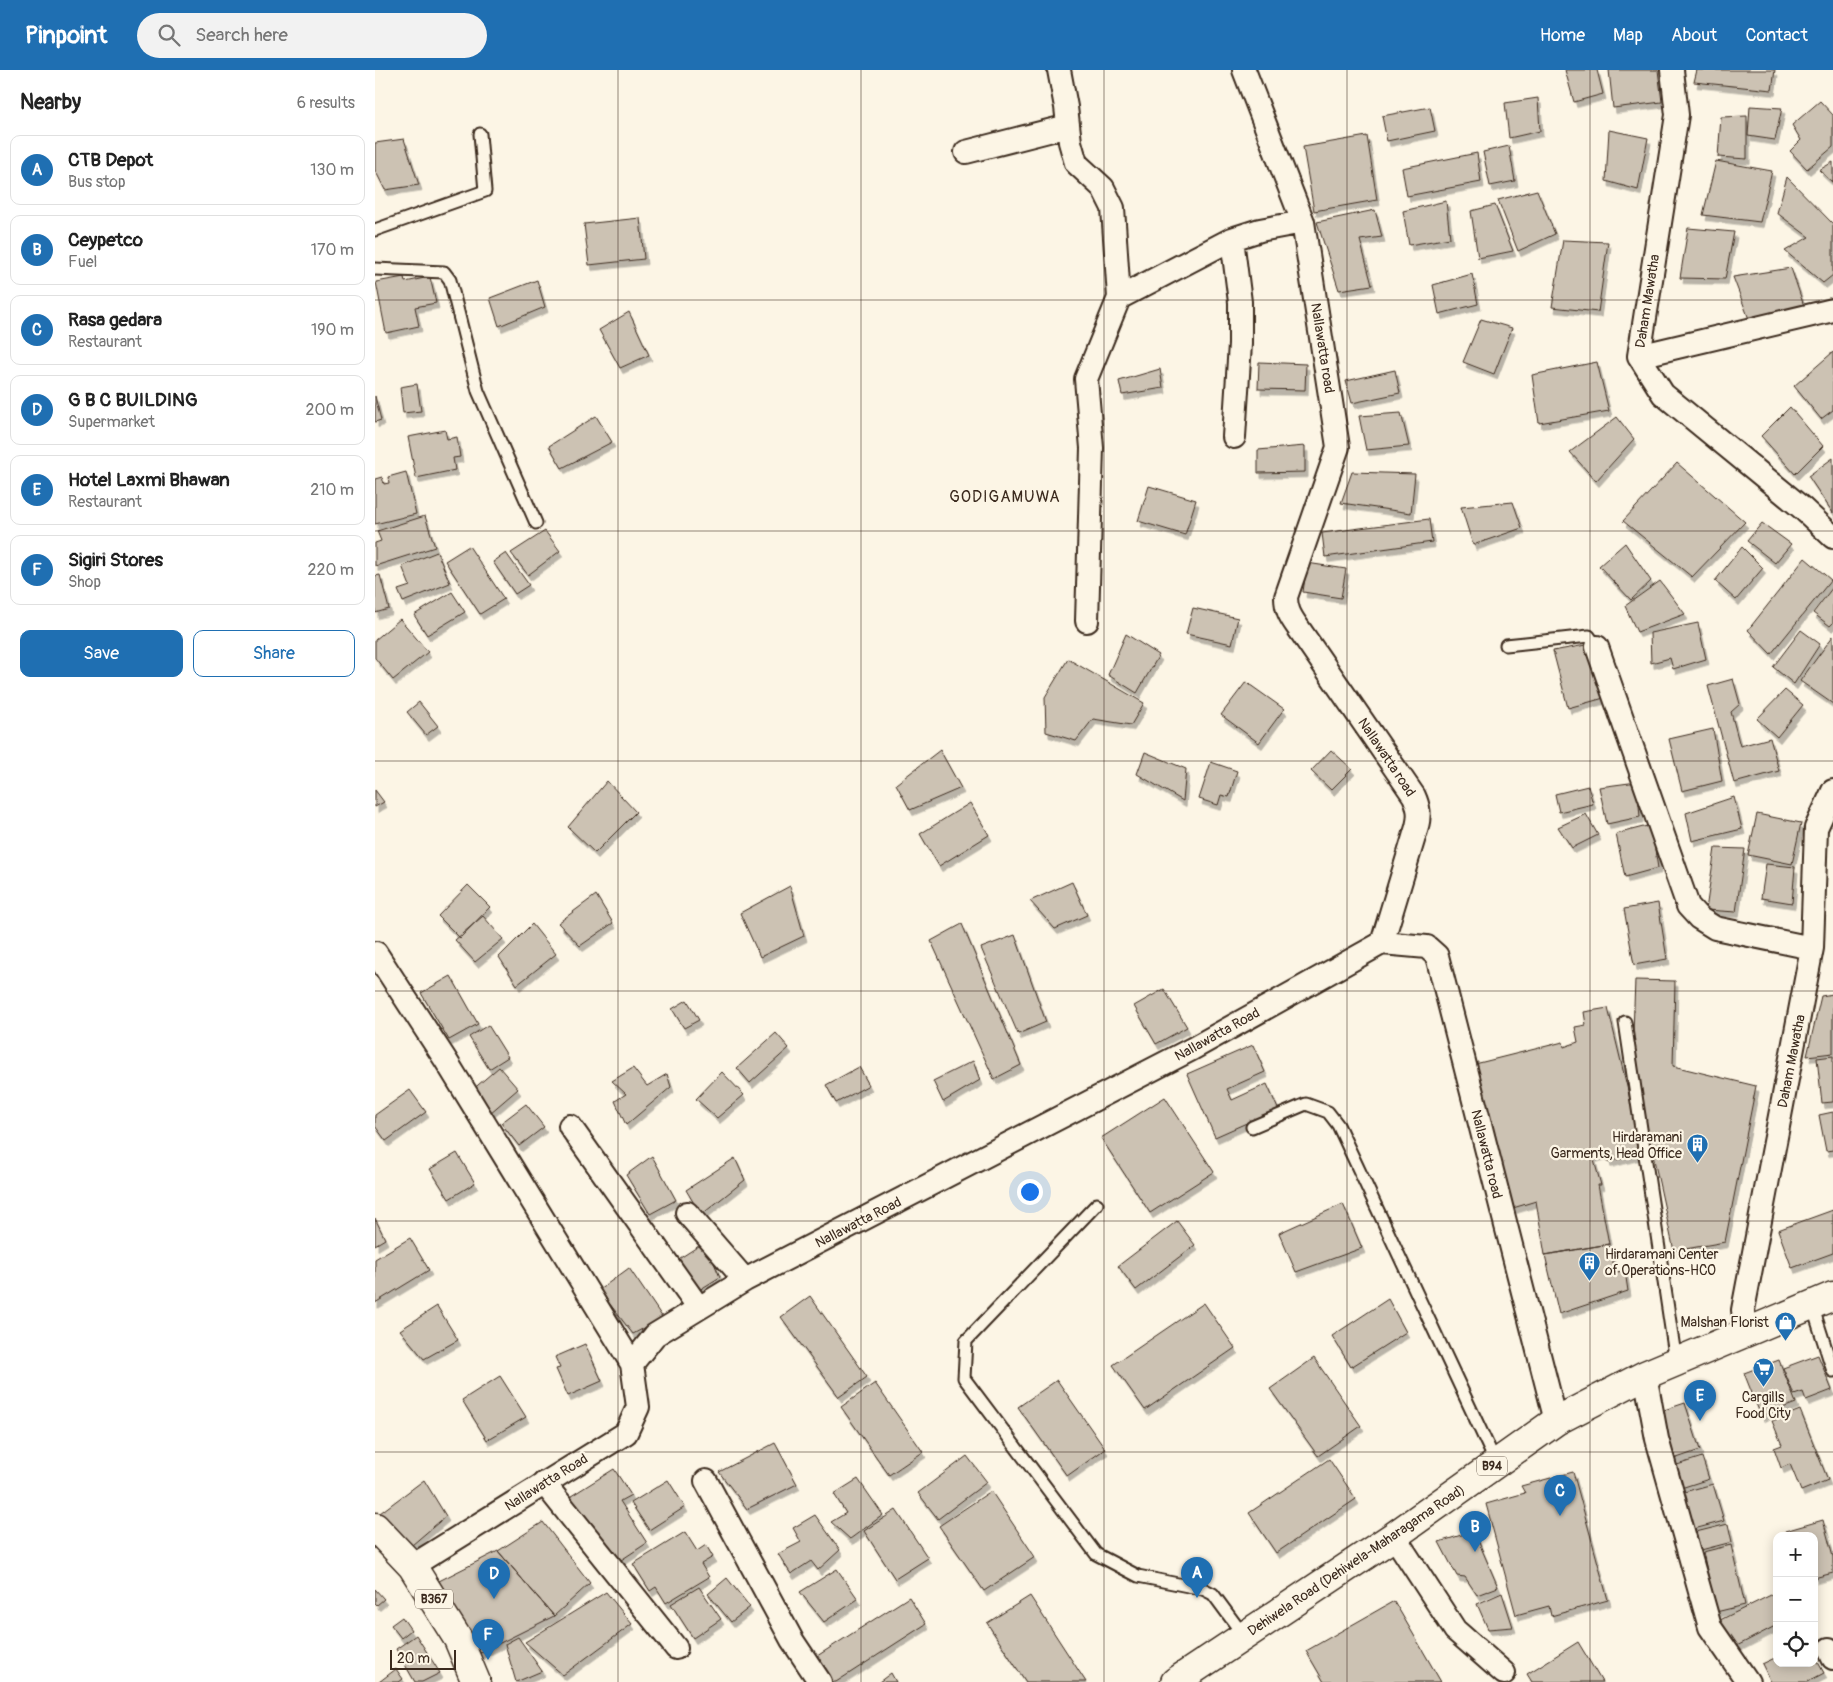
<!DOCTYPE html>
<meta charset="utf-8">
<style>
body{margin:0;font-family:Pangolin,sans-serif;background:#f2f2f2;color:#222}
.controls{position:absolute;right:15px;bottom:15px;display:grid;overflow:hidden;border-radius:10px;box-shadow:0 2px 12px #0003}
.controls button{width:45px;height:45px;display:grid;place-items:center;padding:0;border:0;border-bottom:1px solid #e0e0e0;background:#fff;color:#222;font:25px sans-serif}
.scale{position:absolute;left:15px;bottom:12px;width:66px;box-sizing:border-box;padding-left:5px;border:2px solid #3b2a1e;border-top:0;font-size:14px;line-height:18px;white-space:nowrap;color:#3b2a1e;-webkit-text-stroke:4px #fcf5e5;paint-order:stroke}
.you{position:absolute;left:654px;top:1121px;width:18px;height:18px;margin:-12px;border:4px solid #fff;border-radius:50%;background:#1a73e8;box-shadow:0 0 0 8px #1a73e833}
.badge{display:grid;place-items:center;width:32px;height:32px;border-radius:50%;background:#1f6fb2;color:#fff;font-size:16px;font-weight:700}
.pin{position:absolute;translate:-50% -41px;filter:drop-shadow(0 1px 2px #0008)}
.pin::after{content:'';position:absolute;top:26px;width:18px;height:15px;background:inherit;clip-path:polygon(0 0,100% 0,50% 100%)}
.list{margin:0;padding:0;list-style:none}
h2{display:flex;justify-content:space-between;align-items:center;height:65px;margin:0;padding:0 20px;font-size:21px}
h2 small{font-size:16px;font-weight:400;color:#767676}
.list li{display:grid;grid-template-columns:32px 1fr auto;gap:15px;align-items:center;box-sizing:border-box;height:70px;margin:0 10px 10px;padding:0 10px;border:1px solid #e0e0e0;border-radius:10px}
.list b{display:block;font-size:19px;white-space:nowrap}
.list p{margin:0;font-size:16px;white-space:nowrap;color:#767676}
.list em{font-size:16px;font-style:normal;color:#767676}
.actions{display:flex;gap:10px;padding:15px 20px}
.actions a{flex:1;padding:11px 0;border:1px solid #1f6fb2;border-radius:10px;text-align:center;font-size:18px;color:#1f6fb2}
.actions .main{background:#1f6fb2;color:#fff}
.icon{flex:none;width:28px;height:28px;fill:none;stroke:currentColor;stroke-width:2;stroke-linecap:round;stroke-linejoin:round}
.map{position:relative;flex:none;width:1458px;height:1612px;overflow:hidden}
header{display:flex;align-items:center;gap:30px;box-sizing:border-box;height:70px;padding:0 25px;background:#1f6fb2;color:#fff}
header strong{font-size:24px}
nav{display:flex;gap:28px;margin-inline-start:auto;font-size:18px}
.search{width:350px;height:45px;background:#f2f2f2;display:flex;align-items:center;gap:12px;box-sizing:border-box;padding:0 18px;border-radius:28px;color:#767676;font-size:19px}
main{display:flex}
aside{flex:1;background:#fff}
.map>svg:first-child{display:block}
</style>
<header>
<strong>Pinpoint</strong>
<div class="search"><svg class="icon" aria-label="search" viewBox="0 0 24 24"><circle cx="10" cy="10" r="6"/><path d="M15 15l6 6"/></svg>Search here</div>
<nav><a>Home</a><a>Map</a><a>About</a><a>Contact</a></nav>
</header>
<main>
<aside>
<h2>Nearby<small>6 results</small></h2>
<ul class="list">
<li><span class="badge">A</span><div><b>CTB Depot</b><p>Bus stop</p></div><em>130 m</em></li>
<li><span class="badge">B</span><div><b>Ceypetco</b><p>Fuel</p></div><em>170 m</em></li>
<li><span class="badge">C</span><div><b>Rasa gedara</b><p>Restaurant</p></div><em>190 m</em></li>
<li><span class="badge">D</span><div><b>G B C BUILDING</b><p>Supermarket</p></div><em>200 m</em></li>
<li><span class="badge">E</span><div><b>Hotel Laxmi Bhawan</b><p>Restaurant</p></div><em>210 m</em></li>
<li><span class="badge">F</span><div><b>Sigiri Stores</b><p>Shop</p></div><em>220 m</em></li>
</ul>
<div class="actions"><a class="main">Save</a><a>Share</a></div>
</aside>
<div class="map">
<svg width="1458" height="1612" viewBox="0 0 1458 1612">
<defs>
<filter id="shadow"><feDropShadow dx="3" dy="5.5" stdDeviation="0" flood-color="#0004"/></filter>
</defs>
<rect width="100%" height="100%" fill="#fcf5e5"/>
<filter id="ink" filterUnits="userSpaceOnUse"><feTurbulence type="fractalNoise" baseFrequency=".02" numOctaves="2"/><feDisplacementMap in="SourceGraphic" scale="10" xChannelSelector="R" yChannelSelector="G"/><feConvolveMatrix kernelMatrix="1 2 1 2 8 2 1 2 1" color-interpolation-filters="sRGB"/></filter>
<g filter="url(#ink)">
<path fill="#ccc2b3" stroke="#3b2a1e" filter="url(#shadow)" d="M1190,0H1222L1228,24L1199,32Z
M1234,0H1283L1287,32L1238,38Z
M1322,0H1400L1397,20L1319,12Z
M1163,28L1165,61L1134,68L1130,33Z
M1445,31L1458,45V77L1432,99L1415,81L1426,70L1417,55Z
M1375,36L1407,38L1400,70L1373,66Z
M1055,37L1060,61L1012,71L1007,46Z
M1372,46V89L1343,87L1346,47Z
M1234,60L1273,68L1263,120L1231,111Z
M992,66L1002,130L939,141L928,77Z
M29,69L44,115L10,120L0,100V73Z
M1134,76L1140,111L1115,116L1108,82Z
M1102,83L1106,112L1032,126L1027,98Z
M1341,91L1397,101L1385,152L1328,145Z
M1458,92V113L1444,100Z
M1412,107L1458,154V205L1448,213L1410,181L1434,167L1402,143Z
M1162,120L1180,164L1143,181L1123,130Z
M1071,131L1075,168L1034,175L1028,141Z
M1120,135L1138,181L1103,188L1096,141Z
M1000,140L1007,167L985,170L997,215L964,220L942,152Z
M265,148L269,189L214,195L209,154Z
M1313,158L1359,162L1350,209L1305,208Z
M1188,170L1233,172L1223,242L1177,237Z
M1416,198L1429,236L1374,249L1358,207Z
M1097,204L1103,234L1064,244L1058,215Z
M29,207L30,212L55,207L61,233L40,237L44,256L11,263L1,212Z
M162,210L170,237L124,256L115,228Z
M254,242L274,285L245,298L224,260Z
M1106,249L1137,258L1119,304L1088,292Z
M1458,282V340L1446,349L1419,316Z
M884,292L931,294L930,320L883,319Z
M1222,292L1234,341L1164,353L1157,305Z
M785,299L788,318L747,325L744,311Z
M1020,300L1025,323L977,333L971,311Z
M42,314L46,341L28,343L25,317Z
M0,326L6,350L0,352Z
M1415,337L1448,376L1420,404L1386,366Z
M1026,343L1034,376L991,380L984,346Z
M221,346L237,372L187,398L174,376Z
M1242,347L1259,369L1221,411L1195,382Z
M70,360L72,369L82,367L85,387L78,388L80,400L41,408L33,367Z
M930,376V402L883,403V380Z
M1458,388V443L1433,406Z
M1302,393L1370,452L1317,507L1248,451Z
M31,402L41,444L0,454V409L7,407L9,414L14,413L13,407Z
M977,402L1040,404L1036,443L966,433Z
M774,416L821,430L810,465L763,451Z
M1138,432L1147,458L1098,475L1086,437Z
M50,446L60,477L0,496V473L6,471L2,461Z
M1054,449L1057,472L950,487L947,463Z
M1387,453L1416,474L1400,493L1372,471Z
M170,461L185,481L153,505L136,483Z
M1250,473L1276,511L1256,530L1224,496Z
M94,476L129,529L105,544L70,491Z
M1367,477L1388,498L1361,530L1340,511Z
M62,482L75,513L28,532L23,520L35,516L27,496Z
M131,483L154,515L140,524L118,492Z
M1430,488L1456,510L1396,584L1373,560Z
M932,493L971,499L966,528L928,522Z
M5,505L14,539L0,543V506Z
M1285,511L1310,544L1262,562L1250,536Z
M1458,517V553L1455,556L1438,543Z
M77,522L90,542L52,565L39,545Z
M818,538L863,548L857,574L811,564Z
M25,549L53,582L18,610L0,588V570Z
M1323,553L1331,589L1298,599L1295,588L1276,593L1275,563Z
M1426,560L1445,574L1419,614L1398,597Z
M751,564L784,585L762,623L733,605Z
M1458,566V634L1425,611Z
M1216,574L1229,628L1193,638L1178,581Z
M693,589L769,633L756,655L718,649L701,671L671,662L670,627Z
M1358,609L1365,634L1356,642L1365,676L1395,668L1404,701L1359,713L1333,616Z
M871,612L909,639L884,673L846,645Z
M1410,620L1428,635L1402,667L1382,649Z
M44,632L63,656L51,665L32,642Z
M1338,659L1347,711L1307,721L1294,669Z
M565,680L586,718L535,740L521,714Z
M956,680L977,699L956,720L936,701Z
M770,682L811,699L808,731L762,704Z
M836,692L862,701L854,727L846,725L843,735L824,729Z
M232,711L261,742L220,783L193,757Z
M1262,712L1265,747L1232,754L1224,717Z
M1213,716L1218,734L1184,742L1180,724Z
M0,720L9,732L0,737Z
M1359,727L1367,759L1317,771L1311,743Z
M595,733L614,765L564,796L545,764Z
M1211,744L1223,765L1197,778L1183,757Z
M1382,744L1426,753L1417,794L1373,785Z
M1276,755L1283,798L1250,807L1241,764Z
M1340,778L1370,779L1361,842L1331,840Z
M1391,794L1420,797L1417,833L1386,828Z
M697,812L712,845L680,859L655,831Z
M93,815L115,837L85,868L63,846Z
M415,816L429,866L385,887L365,843Z
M221,825L238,853L205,876L183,853Z
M1283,833L1292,889L1259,895L1249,839Z
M108,846L128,869L100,892L80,870Z
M157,854L181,884L142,915L124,887Z
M587,854L646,995L619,1009L556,871Z
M640,865L671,952L643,964L606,878Z
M76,906L103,954L74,970L46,923Z
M1260,910L1300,911L1298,996L1381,1016L1350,1172L1299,1181L1257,989Z
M789,919L812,957L781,974L759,936Z
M1458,924V983L1432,986L1446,926Z
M312,930L324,950L309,958L297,939Z
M1233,938L1268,1083L1233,1092L1231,1083L1218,1087L1226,1115H1223L1234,1174L1170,1185L1161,1131L1138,1138L1100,994L1188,972L1189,977L1203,972L1200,957L1211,955L1209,942Z
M113,955L133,987L114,999L94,967Z
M401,963L414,978L375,1013L362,998Z
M878,975L890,1002L852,1019L857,1030L892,1014L903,1039L840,1067L812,1004Z
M1458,986V1032L1447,1033L1442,988Z
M598,991L605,1010L568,1032L558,1011Z
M124,997L143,1019L115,1043L96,1021Z
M484,997L494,1015L461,1033L451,1015Z
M258,998L272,1016L292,1004L296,1017L251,1055L240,1031L251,1024L237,1011Z
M347,1002L369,1025L342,1048L321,1029Z
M35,1020L51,1042L11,1071L0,1056V1045Z
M790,1027L839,1102L775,1143L726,1068Z
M151,1034L169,1057L144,1076L126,1053Z
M1458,1042V1080L1451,1081L1444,1045Z
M82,1083L100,1113L74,1129L55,1099Z
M277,1086L301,1130L275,1144L251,1105Z
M360,1088L370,1110L326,1145L311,1120Z
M968,1134L987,1178L921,1202L904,1163Z
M1458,1140V1183L1417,1198L1403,1160Z
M0,1148L10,1169L0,1175Z
M802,1151L820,1175L761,1220L743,1196Z
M35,1168L54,1200L0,1233V1189Z
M330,1172L345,1207L321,1222L302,1190Z
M1234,1174L1240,1202L1250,1201L1253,1221L1184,1244L1170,1185Z
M254,1198L288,1248L258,1264L224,1220Z
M435,1226L492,1307L464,1327L406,1247Z
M1013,1229L1031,1262L976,1297L957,1266Z
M829,1233L860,1278L770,1340L738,1295Z
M62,1236L83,1270L49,1289L25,1260Z
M210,1274L227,1311L193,1326L181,1299L185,1298L180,1287Z
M1443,1285L1457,1320L1431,1330L1428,1322L1419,1325L1408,1298Z
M939,1288L986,1356L943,1386L895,1319Z
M1404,1290L1421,1333L1386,1346L1369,1303Z
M125,1306L151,1347L112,1370L87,1330Z
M682,1310L730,1379L692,1406L643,1337Z
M500,1313L548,1382L514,1405L466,1337Z
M1310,1333L1325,1380L1296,1390L1280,1343Z
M1425,1340L1453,1410L1426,1421L1415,1394L1406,1398L1399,1378L1407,1375L1397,1351Z
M400,1373L422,1414L372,1439L344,1402Z
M592,1386L612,1412L563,1449L543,1423Z
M1327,1387L1334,1409L1306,1418L1299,1396Z
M954,1389L981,1429L901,1483L874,1443Z
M239,1399L256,1425L245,1431L272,1473L237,1496L193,1428Z
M1198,1402L1233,1530L1176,1546L1174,1536L1141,1545L1111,1434L1150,1423L1146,1416Z
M483,1409L508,1445L475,1469L456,1452L471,1443L459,1424Z
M49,1410L71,1446L37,1475L5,1443Z
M293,1410L310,1437L274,1460L256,1433Z
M1338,1414L1349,1451L1319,1459L1309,1422Z
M616,1421L660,1487L609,1521L564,1456Z
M521,1440L553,1488L520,1509L489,1461Z
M440,1445L465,1480L443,1500L436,1491L416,1504L403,1484L426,1472L418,1458Z
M1448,1450L1458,1487V1503L1439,1508V1466H1411L1410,1461Z
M168,1452L215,1513L179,1546L123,1481Z
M1353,1454L1357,1472L1326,1480L1321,1462Z
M1099,1461L1123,1517L1102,1525L1090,1507L1082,1506L1064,1472Z
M310,1462L322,1481L331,1475L338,1487L326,1494L334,1507L291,1533L281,1517L275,1521L258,1494Z
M1356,1475L1370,1535L1341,1542L1328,1482Z
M123,1481L179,1546L105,1583L64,1511Z
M462,1499L483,1529L449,1552L425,1522Z
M352,1508L375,1537L356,1552L333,1524Z
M324,1517L346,1549L318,1568L296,1534Z
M0,1519L9,1529L2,1535L0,1533Z
M231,1522L257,1554L188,1605L150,1572Z
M1402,1522V1555L1356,1579L1341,1552Z
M1127,1523L1138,1557L1113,1559L1102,1534Z
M655,1526L711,1612H651L612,1553Z
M534,1527L551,1554L461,1612H455L439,1588Z
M1019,1531L1066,1612H949L931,1581Z
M27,1547L36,1560L26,1568L16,1555Z
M41,1565L65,1603L47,1612H40L21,1579Z
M143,1567L167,1601L141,1612L130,1574Z
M1203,1572L1227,1612H1157L1152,1604Z
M1439,1585L1449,1603L1432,1612H1396L1387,1594L1402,1587V1593H1439Z
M21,1599L28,1609L24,1612H4Z
M516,1603L521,1612H504Z"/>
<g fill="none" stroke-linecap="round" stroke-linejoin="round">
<defs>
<path id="service" d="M0,160L110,121L105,64
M0,199L69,202L75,210L103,321L161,453
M1131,575L1214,566L1222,577
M1250,952L1301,1292
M877,1057L931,1034L953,1042L963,1055L1121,1393
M722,1134L591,1271L589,1308L721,1484L763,1506L828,1519L838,1524L869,1566
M1437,1235L1458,1301"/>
<path id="minor" d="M684,0L691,37L695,72L701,93L728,118L738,138L744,228
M869,0L928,152L963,377L911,527C911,539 915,546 922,556L1039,726C1044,737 1045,745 1042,757L1007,873L1052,877L1062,886L1181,1351
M1297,0L1302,45L1264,286L1288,324L1427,438L1458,467
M591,82L693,56
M857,169L865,232V274L859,367
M1264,286L1458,240
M712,551L717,378L711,309L744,228L857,169L885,160L928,152
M1222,577L1313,836L1324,848L1340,858L1437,878
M1,883L70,989L257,1294
M195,1056L324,1238
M312,1143L370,1210
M1371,1263L1368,1240L1437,878L1441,758L1458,721
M1270,1305L1282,1369L1335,1557L1373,1612
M331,1411L417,1570L445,1612
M169,1413L301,1578
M1019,1466L1080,1560L1129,1603
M37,1496L251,1363L263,1337L257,1294L280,1265L370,1210L817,979L1007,873
M1454,1579L1458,1588"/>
<path id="primary" d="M0,1457L37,1496L83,1569L101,1612
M800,1612L1019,1466L1181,1351L1270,1305L1458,1226"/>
</defs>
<use href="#service" stroke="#3b2a1e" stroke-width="15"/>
<use href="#minor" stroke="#3b2a1e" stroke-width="26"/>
<use href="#primary" stroke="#3b2a1e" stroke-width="31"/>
<use href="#service" stroke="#fcf5e5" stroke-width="11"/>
<use href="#minor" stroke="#fcf5e5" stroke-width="22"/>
<use href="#primary" stroke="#fcf5e5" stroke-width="28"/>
</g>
</g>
<path fill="none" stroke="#3b2a1e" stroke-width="1" stroke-opacity="0.55" d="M243,0V1612M486,0V1612M729,0V1612M972,0V1612M1215,0V1612M0,230H1458M0,461H1458M0,691H1458M0,921H1458M0,1151H1458M0,1382H1458"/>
<defs>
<symbol id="building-pin" viewBox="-11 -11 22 30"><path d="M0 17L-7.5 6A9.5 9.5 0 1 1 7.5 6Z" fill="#1f6fb2" stroke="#fcf5e5"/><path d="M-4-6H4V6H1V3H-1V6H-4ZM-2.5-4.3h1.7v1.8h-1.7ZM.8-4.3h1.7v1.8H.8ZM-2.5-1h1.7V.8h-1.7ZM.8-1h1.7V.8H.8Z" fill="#fff"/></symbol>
<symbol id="shop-pin" viewBox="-11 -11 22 30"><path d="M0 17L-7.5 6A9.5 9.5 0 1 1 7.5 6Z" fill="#1f6fb2" stroke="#fcf5e5"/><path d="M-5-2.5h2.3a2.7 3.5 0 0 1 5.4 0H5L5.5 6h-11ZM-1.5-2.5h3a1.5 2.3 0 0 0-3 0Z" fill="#fff"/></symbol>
<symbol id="supermarket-pin" viewBox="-11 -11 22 30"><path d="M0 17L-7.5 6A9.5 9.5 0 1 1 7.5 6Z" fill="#1f6fb2" stroke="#fcf5e5"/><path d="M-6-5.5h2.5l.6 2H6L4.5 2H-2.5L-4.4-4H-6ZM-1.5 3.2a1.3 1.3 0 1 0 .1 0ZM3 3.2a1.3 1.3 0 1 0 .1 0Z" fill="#fff"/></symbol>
</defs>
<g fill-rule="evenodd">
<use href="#building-pin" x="1310" y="1062" width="25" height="34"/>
<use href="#building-pin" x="1202" y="1180" width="25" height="34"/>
<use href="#shop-pin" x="1398" y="1240" width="25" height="34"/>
<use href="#supermarket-pin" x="1376" y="1286" width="25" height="34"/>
</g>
<g text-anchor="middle" stroke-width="4.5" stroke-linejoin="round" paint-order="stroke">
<g fill="#fcf5e5" stroke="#75675a" stroke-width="1">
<rect x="1102" y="1386.5" width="30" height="19" rx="4"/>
<rect x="40" y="1519.5" width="38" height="19" rx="4"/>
</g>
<g font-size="12" font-weight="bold" fill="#3b2a1e">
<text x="1117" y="1400">B94</text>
<text x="59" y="1533">B367</text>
</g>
<g font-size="14" fill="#3b2a1e" stroke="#fcf5e5">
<text transform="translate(1272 231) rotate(-81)" y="5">Daham Mawatha</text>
<text transform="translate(948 278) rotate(81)" y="5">Nallawatta road</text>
<text transform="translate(1012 687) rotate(56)" y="5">Nallawatta road</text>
<text transform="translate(842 964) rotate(-29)" y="5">Nallawatta Road</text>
<text transform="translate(1416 991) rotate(-79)" y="5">Daham Mawatha</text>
<text transform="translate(1112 1084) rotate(76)" y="5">Nallawatta road</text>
<text transform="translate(483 1152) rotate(-27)" y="5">Nallawatta Road</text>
<text transform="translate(171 1412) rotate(-32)" y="5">Nallawatta Road</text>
<text transform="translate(981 1490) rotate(-34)" y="5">Dehiwela Road (Dehiwela-Maharagama Road)</text>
</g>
<g font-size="14" fill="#3b2a1e" stroke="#fcf5e5" text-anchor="end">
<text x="1307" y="1072">Hirdaramani<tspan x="1307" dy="16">Garments, Head Office</tspan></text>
<text x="1230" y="1189" text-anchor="start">Hirdaramani Center<tspan x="1230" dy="16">of Operations-HCO</tspan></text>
<text x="1394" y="1257">Malshan Florist</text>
<text x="1388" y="1332" text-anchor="middle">Cargills<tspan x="1388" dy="16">Food City</tspan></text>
</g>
<g font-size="16" letter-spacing="1" fill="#3b2a1e" stroke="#fcf5e5">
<text x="630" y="432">GODIGAMUWA</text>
</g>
</g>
</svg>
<div class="controls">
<button>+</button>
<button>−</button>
<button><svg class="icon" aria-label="locate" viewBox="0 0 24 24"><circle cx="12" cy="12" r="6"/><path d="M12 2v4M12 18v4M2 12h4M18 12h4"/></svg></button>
</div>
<div class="scale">20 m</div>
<div class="you"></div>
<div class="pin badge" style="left:822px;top:1528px">A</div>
<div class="pin badge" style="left:1100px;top:1482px">B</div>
<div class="pin badge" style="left:1185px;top:1446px">C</div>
<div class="pin badge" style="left:119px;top:1529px">D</div>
<div class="pin badge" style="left:1325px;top:1351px">E</div>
<div class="pin badge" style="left:113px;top:1590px">F</div>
</div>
</main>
